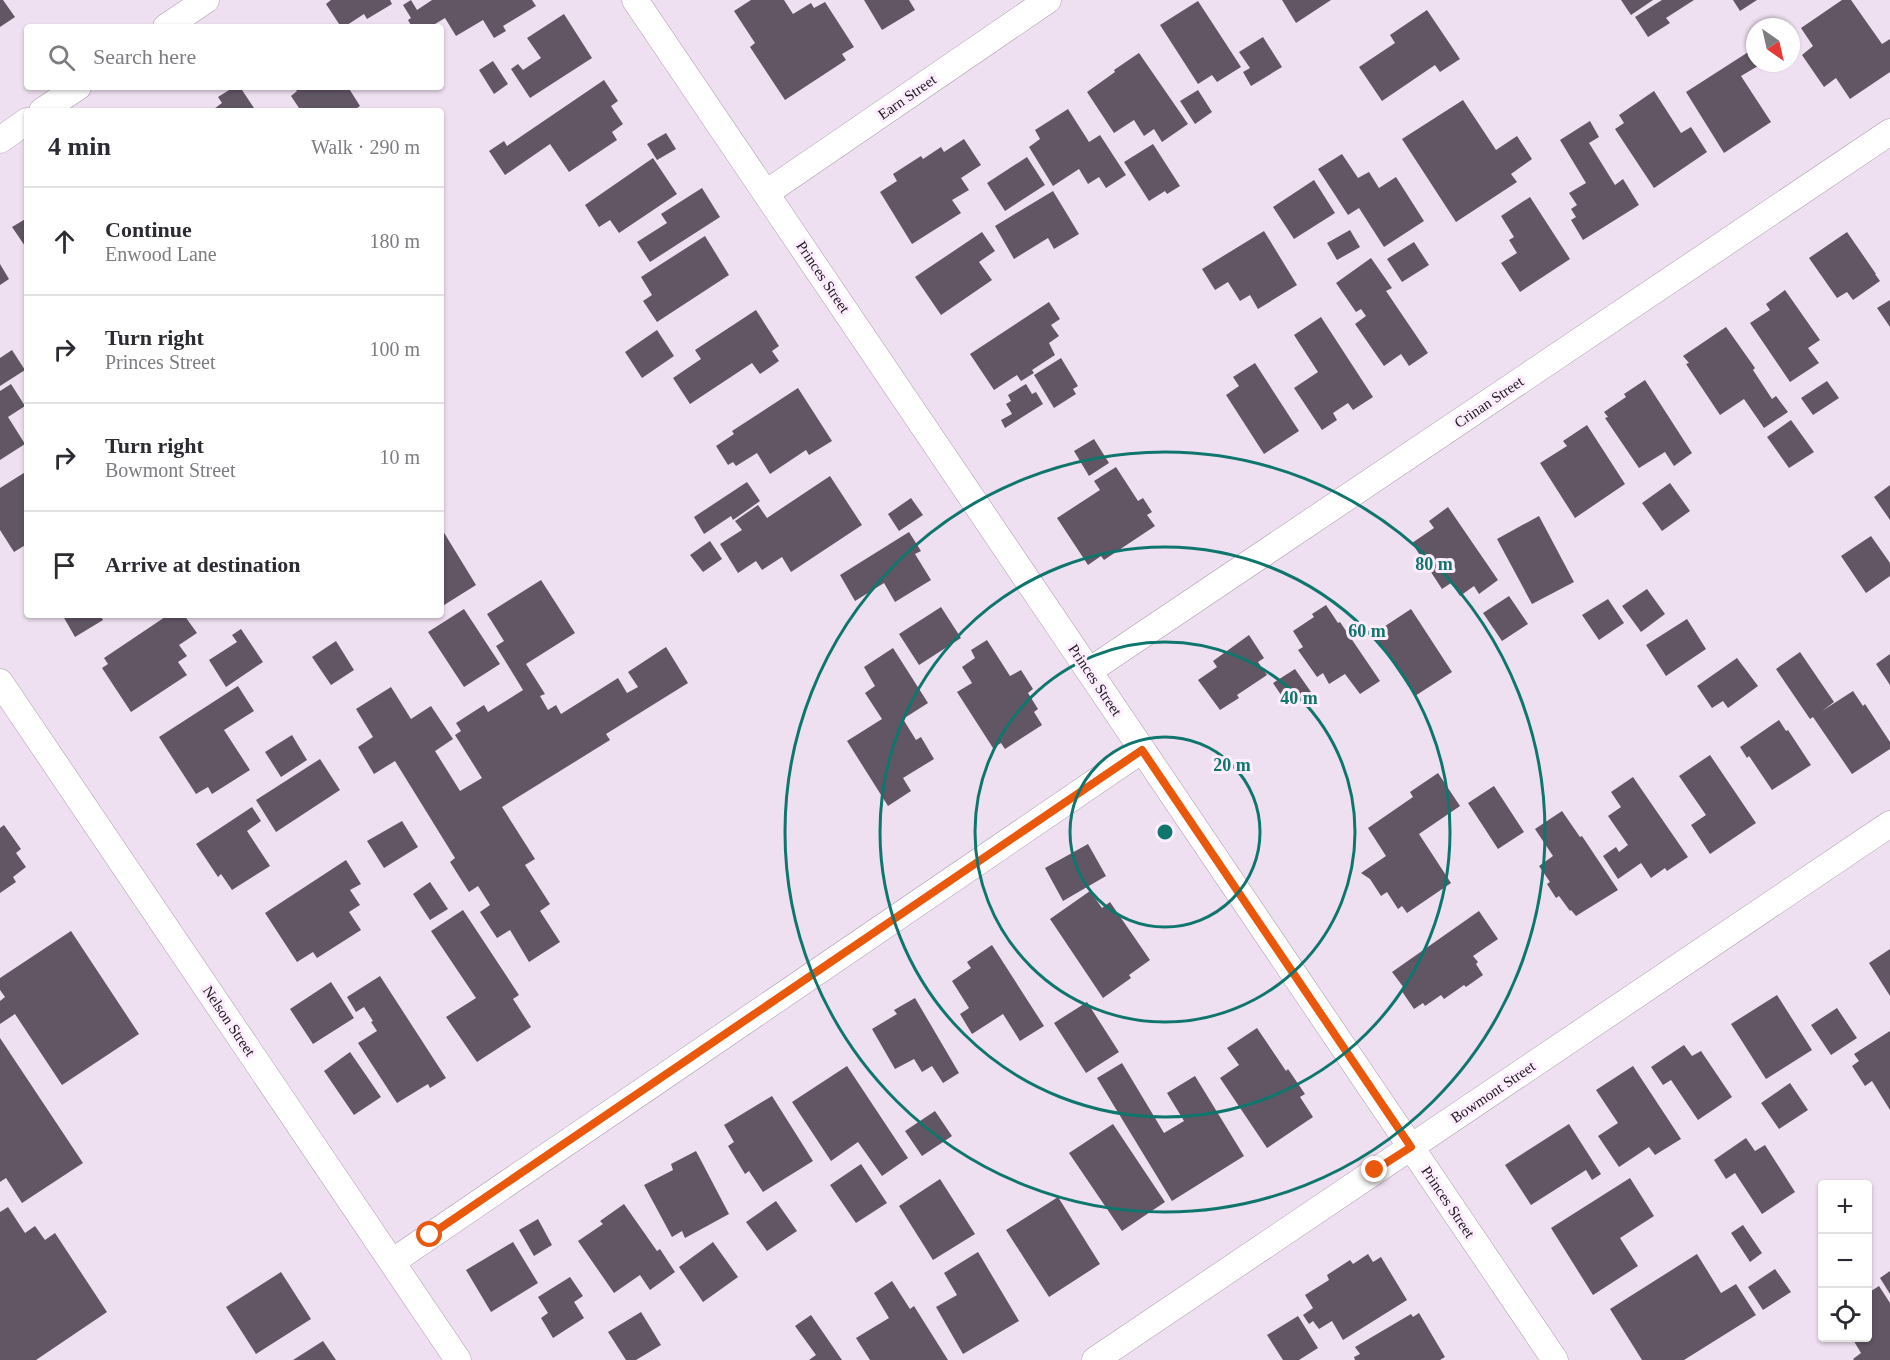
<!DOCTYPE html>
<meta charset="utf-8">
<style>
body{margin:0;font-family:Georgia,serif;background:#f2f2f3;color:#2b2b33}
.controls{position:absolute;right:18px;bottom:18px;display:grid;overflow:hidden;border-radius:6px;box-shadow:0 2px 4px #0004}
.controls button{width:54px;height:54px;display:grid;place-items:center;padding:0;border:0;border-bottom:2px solid #e1e1e2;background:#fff;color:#2b2b33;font:30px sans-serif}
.compass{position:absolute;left:1746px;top:18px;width:54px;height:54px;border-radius:50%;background:#fff;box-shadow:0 2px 4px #0004;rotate:146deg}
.stop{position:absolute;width:18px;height:18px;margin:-14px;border:4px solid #ea580c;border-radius:50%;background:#fff}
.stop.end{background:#ea580c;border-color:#fff;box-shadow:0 2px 6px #0008}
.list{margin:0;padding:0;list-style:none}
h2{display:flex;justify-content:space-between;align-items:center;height:78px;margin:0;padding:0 24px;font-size:26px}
h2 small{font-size:20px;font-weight:400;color:#7c7c81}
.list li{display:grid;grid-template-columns:39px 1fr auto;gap:18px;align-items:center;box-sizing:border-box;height:108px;padding:0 24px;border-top:2px solid #e1e1e2}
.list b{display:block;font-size:22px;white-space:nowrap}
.list p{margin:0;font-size:20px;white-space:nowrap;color:#7c7c81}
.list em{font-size:20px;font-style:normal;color:#7c7c81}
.icon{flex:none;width:33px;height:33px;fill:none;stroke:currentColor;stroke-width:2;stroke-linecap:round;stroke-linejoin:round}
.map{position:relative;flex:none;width:1890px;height:1360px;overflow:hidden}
.search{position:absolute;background:#fff;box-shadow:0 2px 4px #0004;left:24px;top:24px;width:420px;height:66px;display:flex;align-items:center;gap:15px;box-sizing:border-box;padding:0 21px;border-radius:6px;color:#7c7c81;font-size:22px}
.panel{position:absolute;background:#fff;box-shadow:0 2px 4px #0004;left:24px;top:108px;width:420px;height:510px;border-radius:6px}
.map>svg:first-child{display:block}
</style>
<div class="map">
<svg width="1890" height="1360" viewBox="0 0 1890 1360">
<rect width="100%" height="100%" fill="#efe0f1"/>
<path fill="#625664" d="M0,0H3L15,17L0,27Z
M331,0H390L392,4L367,19L364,14L344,27H341L326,4Z
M411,0L417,10L432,0H532L536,6L503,26L506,31L494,38L483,20L456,36L445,18L430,27H412L408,20L411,18L403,5Z
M751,0H784L793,14L811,3L814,8L825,2L854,47L842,54L846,60L785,100L750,47L755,43L734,11Z
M864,0H909L915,10L882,30Z
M1282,0H1331L1296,23Z
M1621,0H1653L1631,15Z
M1662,0H1694L1666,18L1670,23L1648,37L1635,17Z
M1733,0H1757L1740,11Z
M1842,0H1851L1882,44L1890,39V72L1850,99L1836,78L1824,87L1802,55L1813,46L1801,28Z
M1198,1L1241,67L1217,82L1212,75L1198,84L1160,25Z
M1427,10L1460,59L1440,72L1435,65L1382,101L1359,67L1395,43L1390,35Z
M564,14L592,58L530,98L511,69L518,64L523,70L541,58L527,38Z
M1263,37L1282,67L1251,86L1243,72L1250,68L1239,52Z
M1753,49L1755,51V63H1763L1741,76L1771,122L1724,153L1686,92Z
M1139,53L1188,124L1162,142L1154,129L1144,136L1134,120L1114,133L1087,92L1115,72L1114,70Z
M493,61L508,84L494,94L479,70Z
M604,80L618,101L611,106L623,124L612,132L617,140L569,172L550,144L505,175L489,151L504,141L507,146Z
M234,87H240L256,111H211L222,103L218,97Z
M294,87H348L360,106L353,111H301L291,96L297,91Z
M1198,90L1212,112L1195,124L1180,101Z
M1654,91L1681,133L1691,127L1707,152L1654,188L1615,129L1624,123L1619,115Z
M1463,100L1496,150L1517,136L1532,159L1511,174L1517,182L1456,222L1402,139Z
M1068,109L1089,142L1100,135L1126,175L1106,188L1099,177L1088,184L1079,169L1053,186L1029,147L1040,139L1035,130Z
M1590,121L1599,137L1589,143L1615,185L1623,179L1639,205L1583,240L1571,220L1576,217L1571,209L1577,205L1569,193L1586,183L1560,140Z
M666,133L676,149L657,160L647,144Z
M964,139L981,165L961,178L969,190L952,200L961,213L912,244L880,192L897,181L893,174L921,156L923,159L941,147L944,152Z
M1153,144L1180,186L1167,194L1165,191L1149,201L1124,162Z
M1342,154L1358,178L1369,172L1379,188L1396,177L1424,221L1384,247L1359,208L1348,215L1318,169Z
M1027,157L1045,185L1005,211L987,183Z
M653,158L677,194L619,233L610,220L599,227L585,205Z
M1314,180L1335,213L1294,239L1273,207Z
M702,188L720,217L650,262L637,242L667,223L661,214Z
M1053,191L1079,234L1054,249L1048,238L1014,259L995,226Z
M1530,197L1570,259L1520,292L1501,263L1517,253L1509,240L1514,237L1501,216Z
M27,218V249L12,227Z
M1350,230L1360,247L1337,260L1327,243Z
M1264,231L1297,285L1258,309L1250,295L1240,301L1228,282L1215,290L1202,269Z
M982,232L995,251L979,262L992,280L941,315L915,277Z
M1847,232L1876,274H1875L1880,281L1853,300L1847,292L1837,298L1809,258Z
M705,236L729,275L657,322L643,301L652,295L641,277Z
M1414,242L1429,265L1402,282L1387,259Z
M1371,258L1392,288L1386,291L1428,353L1409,366L1401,354L1384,366L1355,324L1366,316L1361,309L1356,312L1336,283Z
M0,264L9,279L0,285Z
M1785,290L1820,340L1808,348L1819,363L1790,382L1750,323L1770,310L1766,304Z
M1890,300V327L1877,308Z
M1049,302L1060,319L1051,325L1059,336L1049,343L1055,355L1032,370L1034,373L1021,381L1017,375L994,390L970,354Z
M756,310L779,346L772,351L779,361L760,374L752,363L690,404L673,378L701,359L695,350Z
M1321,317L1373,397L1353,410L1348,403L1333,413L1337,420L1322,430L1294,388L1318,372L1294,335Z
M1726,327L1755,368L1753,370L1772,399L1776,396L1788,412L1764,428L1744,399L1720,415L1686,364L1689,363L1683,356Z
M657,330L674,356L642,378L625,352Z
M12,350L25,370L0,386V358Z
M1061,358L1078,386L1073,389L1076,394L1054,408L1034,375Z
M1255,363L1299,431L1264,454L1226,395L1239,386L1233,377Z
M1645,380L1692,453L1674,466L1665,452L1639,468L1605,418L1608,417L1604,412L1626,397L1624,394Z
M1827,381L1839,398L1813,415L1801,398Z
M11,384L25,406L8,417L25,444L0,460V391Z
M1026,384L1032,394L1036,392L1043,404L1005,428L1001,420L1012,414L1006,404L1011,401L1008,395Z
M798,388L832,441L809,455L806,450L770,474L757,453L736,466L733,462L728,465L716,446L734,434L732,431Z
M1791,420L1814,452L1789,468L1767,437Z
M1587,425L1625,484L1575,518L1540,463L1567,446L1563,441Z
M1094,439L1109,463L1089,476L1074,451Z
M1116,467L1138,501L1143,498L1152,512L1147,515L1155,526L1104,560L1101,556L1088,565L1057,518L1100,490L1094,481Z
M27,471V544L14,552L0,530V488Z
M830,476L862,525L791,572L782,557L762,570L756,561L738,573L720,544L742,530L735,521L758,505L767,518Z
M747,482L760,501L733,520L731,516L704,534L694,517Z
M1670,483L1690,511L1662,531L1642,503Z
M1890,485V520L1874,497Z
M911,498L923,515L899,531L888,514Z
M1448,507L1498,580L1479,594L1474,586L1460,596L1451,583L1442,589L1412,543L1434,528L1429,521Z
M1539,516L1574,582L1532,604L1497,539Z
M443,531L476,585L441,607V532Z
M909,532L921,551L915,554L931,580L895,602L884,583L855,601L840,575Z
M1871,536L1890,563V576L1866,593L1841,556Z
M710,541L722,559L703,572L690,555Z
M541,580L575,633L526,664L545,694L540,696L548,710L556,705L561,714L618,678L627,693L638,687L628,672L666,647L688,683L606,734L610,740L502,807L535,859L525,865L550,904L540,911L560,942L529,962L510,930L497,938L480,912L490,905L478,886L469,892L450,862L455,858L395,761L374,774L358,747L373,737L356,709L391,687L411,719L431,706L453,739L435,751L460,791L482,778L455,735L461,731L456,723L484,705L488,712L523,690L496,646L504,641L487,614Z
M1647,589L1665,614L1641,632L1622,606Z
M1509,596L1528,624L1502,641L1483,613Z
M1608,599L1624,623L1599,640L1582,615Z
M1326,605L1338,623L1340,622L1380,681L1360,694L1345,674L1329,684L1323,673L1317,677L1298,650L1303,647L1293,631L1314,617L1312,614Z
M941,607L961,638L919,665L899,634Z
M464,609L500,664L464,687L428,632Z
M1411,609L1452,672L1415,696L1373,634Z
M64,615H100L103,620L75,637L63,616Z
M168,615H184L197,633L179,645L187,656L178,662L187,675L131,712L102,668L108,664L104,658Z
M1687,619L1706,649L1666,676L1646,645Z
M241,629L263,662L226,687L209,660L237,642L232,635Z
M1249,635L1264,658L1258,662L1267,675L1237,695L1239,698L1220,710L1198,680L1217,667L1213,661Z
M987,640L1010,676L1021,670L1033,689L1028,693L1038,709L1034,712L1042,725L1005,749L1001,743L993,748L957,692L972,683L962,667L975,658L971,650Z
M336,641L354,670L331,685L312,657Z
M893,648L928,703L903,719L916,740L921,737L934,759L903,778L911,791L888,806L847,741L882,719L865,693L875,686L864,667Z
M1800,652L1834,702L1822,711L1853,691L1863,706L1865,704L1890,742V749L1852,774L1813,717L1810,719L1776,669Z
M1890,654V685L1876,664Z
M1737,658L1758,686L1728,708L1723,701L1712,708L1697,686Z
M1295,669L1311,692L1289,707L1273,683Z
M238,686L254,711L224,730L250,770L212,794L208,787L196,794L159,737Z
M1779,720L1786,731L1788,730L1811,765L1772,790L1749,756L1747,758L1740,747Z
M292,735L307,760L281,777L265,752Z
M1710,755L1756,823L1710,854L1691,825L1706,815L1679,776Z
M320,759L340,790L276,832L256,800Z
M1438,773L1460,806L1419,834L1451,883L1407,913L1402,906L1398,909L1387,892L1381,896L1370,879L1361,873L1386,856L1368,828L1413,797L1410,792Z
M1633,777L1688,857L1667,871L1665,868L1651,878L1641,863L1618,879L1603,856L1616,847L1619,852L1628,845L1608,816L1621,807L1611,792Z
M1494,786L1524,832L1498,849L1468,803Z
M252,807L261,821L247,831L270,866L232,890L221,874L218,877L196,844Z
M1562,811L1580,837L1582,836L1618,890L1576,916L1571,910L1570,911L1559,896L1556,898L1547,884L1550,882L1539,866L1553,856L1535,829Z
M402,821L418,847L384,868L367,841Z
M4,825L21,849L16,853L26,867L13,877L16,882L0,893V828Z
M1088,844L1106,876L1063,901L1045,868Z
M346,860L361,884L350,890L360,905L349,912L361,930L317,958L313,952L297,962L265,913Z
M430,882L448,909L430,920L413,894Z
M1090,891L1102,908L1110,902L1150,960L1129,975L1131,978L1103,998L1050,919Z
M463,910L519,995L513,999L531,1027L477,1062L446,1017L476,998L431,931Z
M1479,911L1498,939L1473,956L1478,962L1476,964L1483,975L1466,987L1464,985L1444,999L1441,995L1425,1006L1423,1003L1414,1009L1401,990L1404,988L1392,972Z
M71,931L139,1034L62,1085L15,1014L0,1024V1001L5,997L0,990V978Z
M992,945L1044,1026L1020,1041L1003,1014L972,1034L960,1014L969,1008L952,981L971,968L967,962Z
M1890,949V996L1869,963Z
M380,976L446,1078L430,1088L428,1084L397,1103L358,1043L377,1031L371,1022L373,1021L364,1007L356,1012L347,997Z
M331,982L354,1018L313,1044L290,1009Z
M1777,995L1812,1050L1766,1079L1731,1024Z
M915,998L959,1073L943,1083L932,1066L922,1072L914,1059L895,1069L872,1029L897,1014L894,1010Z
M1087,1002L1119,1052L1086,1073L1054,1023Z
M1837,1008L1857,1038L1831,1055L1811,1025Z
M1257,1028L1286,1071L1288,1069L1305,1094L1300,1097L1313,1117L1267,1148L1220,1078L1239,1065L1227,1048Z
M1890,1031V1110L1872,1081L1865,1086L1852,1066L1859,1061L1854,1054Z
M0,1038L83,1163L22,1203L6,1178L0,1182Z
M1684,1045L1692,1056L1701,1051L1732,1097L1698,1120L1671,1080L1663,1085L1651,1067Z
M350,1052L381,1097L354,1115L324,1071Z
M1122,1063L1164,1133L1184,1121L1167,1093L1195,1076L1244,1156L1172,1201L1097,1078Z
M847,1066L908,1158L882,1176L858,1142L831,1161L792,1102Z
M1633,1066L1681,1139L1655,1155L1649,1147L1619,1167L1598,1136L1618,1123L1596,1090Z
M1790,1083L1808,1110L1779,1129L1761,1103Z
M772,1096L813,1161L763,1192L749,1171L745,1174L728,1146L734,1142L724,1125Z
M935,1111L952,1136L922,1156L905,1131Z
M1113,1124L1165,1202L1122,1231L1069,1153Z
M1569,1124L1601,1174L1592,1180L1586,1170L1531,1205L1505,1165Z
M1746,1138L1755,1151L1765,1145L1795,1192L1762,1214L1735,1173L1726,1179L1714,1160Z
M696,1151L729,1214L685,1238L682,1231L672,1237L644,1185L673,1170L671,1164Z
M861,1164L887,1203L856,1223L830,1185Z
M1630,1178L1654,1216L1620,1238L1638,1266L1593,1295L1551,1228Z
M940,1179L975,1234L933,1260L899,1206Z
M1058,1197L1100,1264L1049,1297L1006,1230Z
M776,1201L797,1231L767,1251L746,1222Z
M624,1204L657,1251L660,1249L675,1272L650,1290L640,1275L614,1293L578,1241L603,1224L600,1221Z
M8,1207L25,1233L35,1226L45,1240L55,1233L107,1312L36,1360H0V1212Z
M538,1219L552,1245L534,1256L519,1230Z
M1743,1225L1762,1253L1750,1262L1731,1233Z
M513,1242L538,1283L491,1312L466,1270Z
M713,1242L738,1277L703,1302L679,1267Z
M978,1252L1019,1321L963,1354L936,1307L957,1295L944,1273Z
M1368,1254L1373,1262L1381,1257L1407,1300L1343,1340L1332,1321L1319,1329L1313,1321L1309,1324L1303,1315L1313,1308L1305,1295L1329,1280L1327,1275L1350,1260L1353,1264Z
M1697,1254L1721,1293L1736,1284L1756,1315L1684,1360H1642L1610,1309Z
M1775,1269L1791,1292L1763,1310L1748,1287Z
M1890,1271V1294L1880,1278Z
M281,1272L311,1319L256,1354L226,1307Z
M570,1277L583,1296L574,1302L584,1318L553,1338L541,1318L548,1313L538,1297Z
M892,1281L910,1309L914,1306L948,1360H870L856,1338L889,1318L874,1293Z
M1879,1286L1890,1303V1360H1854L1853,1359L1861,1353L1852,1338H1868V1293Z
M641,1312L661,1345L636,1360H626L608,1332Z
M1419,1313L1445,1357L1440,1360H1355L1354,1357L1360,1354L1355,1347L1411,1314L1413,1317Z
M811,1315L842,1360H809L816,1355L795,1326Z
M1298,1316L1318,1348L1299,1360H1283L1267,1335Z
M323,1341L336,1360H293Z"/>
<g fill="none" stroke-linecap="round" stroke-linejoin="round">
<defs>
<path id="street" d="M635,0L1555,1360
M166,27L206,0
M42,111L78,87
M0,140L27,121
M766,193L1048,0
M1089,671L1890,132
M0,682L458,1360
M392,1262L1142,750
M1095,1360L1890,824"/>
</defs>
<use href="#street" stroke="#ac9dad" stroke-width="27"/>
<use href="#street" stroke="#fff" stroke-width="26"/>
</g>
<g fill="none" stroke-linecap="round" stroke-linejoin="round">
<path stroke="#ea580c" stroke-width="8" d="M430,1235L1142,750L1411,1147L1375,1170"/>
</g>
<g fill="none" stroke="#0f766e" stroke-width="3">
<circle cx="1165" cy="832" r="95"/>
<circle cx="1165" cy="832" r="190"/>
<circle cx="1165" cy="832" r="285"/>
<circle cx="1165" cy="832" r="380"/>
</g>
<g text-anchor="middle" stroke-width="6" stroke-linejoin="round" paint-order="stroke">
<g font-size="15" fill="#1e181e" stroke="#fdedfe">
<text transform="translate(907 97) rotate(-35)" y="5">Earn Street</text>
<text transform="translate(823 277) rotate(56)" y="5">Princes Street</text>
<text transform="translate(1489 402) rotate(-34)" y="5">Crinan Street</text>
<text transform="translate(1095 680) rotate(56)" y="5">Princes Street</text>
<text transform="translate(229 1021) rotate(56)" y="5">Nelson Street</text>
<text transform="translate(1493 1092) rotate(-34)" y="5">Bowmont Street</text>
<text transform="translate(1448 1202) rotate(56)" y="5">Princes Street</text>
</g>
</g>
<circle cx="1165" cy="832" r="9" fill="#0f766e" stroke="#fdedfe" stroke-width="3"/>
<g font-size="18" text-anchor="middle" font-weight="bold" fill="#0f766e" stroke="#fdedfe" stroke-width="6" stroke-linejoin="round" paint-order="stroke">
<text x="1434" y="570">80 m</text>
<text x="1367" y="637">60 m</text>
<text x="1299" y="704">40 m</text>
<text x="1232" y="771">20 m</text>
</g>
</svg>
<div class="controls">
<button>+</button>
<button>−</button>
<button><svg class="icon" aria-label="locate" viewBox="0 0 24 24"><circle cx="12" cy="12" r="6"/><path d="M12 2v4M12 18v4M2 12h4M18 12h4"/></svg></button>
</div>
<svg class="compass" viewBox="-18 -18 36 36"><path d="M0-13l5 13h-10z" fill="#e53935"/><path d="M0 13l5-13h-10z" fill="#7c7c81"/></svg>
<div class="stop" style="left:430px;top:1235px"></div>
<div class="stop end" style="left:1375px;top:1170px"></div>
<div class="search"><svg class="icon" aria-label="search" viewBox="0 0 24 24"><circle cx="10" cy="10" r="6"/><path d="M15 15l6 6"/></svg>Search here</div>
<section class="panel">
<h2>4 min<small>Walk · 290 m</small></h2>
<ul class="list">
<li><svg class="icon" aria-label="ahead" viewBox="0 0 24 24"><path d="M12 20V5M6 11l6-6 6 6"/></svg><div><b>Continue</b><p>Enwood Lane</p></div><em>180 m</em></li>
<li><svg class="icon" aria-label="right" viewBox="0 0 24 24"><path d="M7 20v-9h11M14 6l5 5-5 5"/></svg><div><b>Turn right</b><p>Princes Street</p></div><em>100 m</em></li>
<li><svg class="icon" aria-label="right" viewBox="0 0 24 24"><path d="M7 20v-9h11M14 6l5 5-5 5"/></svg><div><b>Turn right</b><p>Bowmont Street</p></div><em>10 m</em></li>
<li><svg class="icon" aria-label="arrive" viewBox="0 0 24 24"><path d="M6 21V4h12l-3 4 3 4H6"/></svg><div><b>Arrive at destination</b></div></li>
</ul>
</section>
</div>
